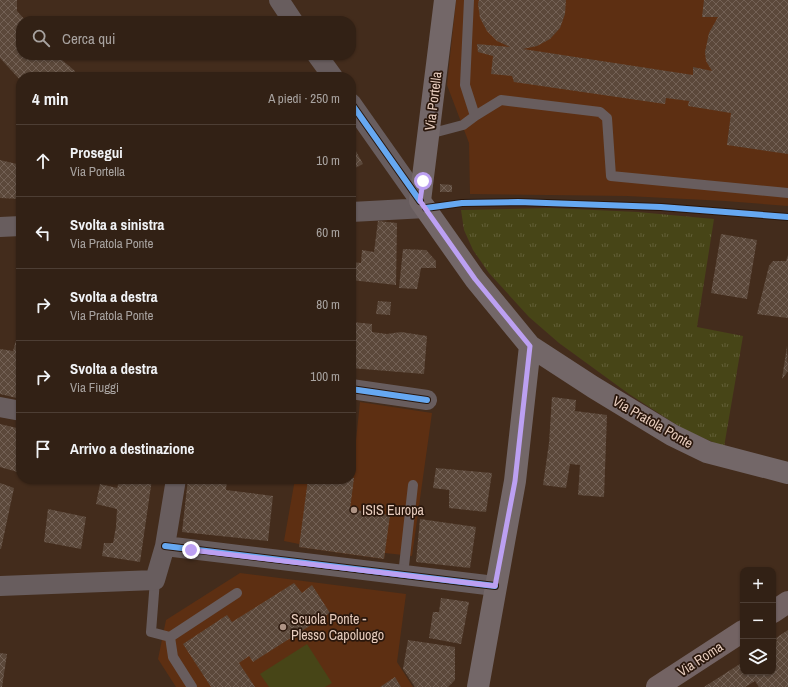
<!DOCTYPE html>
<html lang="it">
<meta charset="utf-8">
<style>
body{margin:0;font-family:"Archivo Narrow",sans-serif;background:#3d2e22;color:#f1f3f6}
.controls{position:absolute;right:12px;bottom:12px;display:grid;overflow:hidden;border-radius:8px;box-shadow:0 1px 3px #0004}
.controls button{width:36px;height:36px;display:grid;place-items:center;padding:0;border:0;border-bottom:1px solid #4d3e34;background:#322115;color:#f1f3f6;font:20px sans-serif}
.stop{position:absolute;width:12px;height:12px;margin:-9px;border:3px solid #bca0f2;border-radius:50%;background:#fff}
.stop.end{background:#bca0f2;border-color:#fff;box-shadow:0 1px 4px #0008}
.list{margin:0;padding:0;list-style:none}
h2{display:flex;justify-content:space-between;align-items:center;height:52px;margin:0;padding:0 16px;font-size:17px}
h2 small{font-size:13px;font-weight:400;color:#a8a3a0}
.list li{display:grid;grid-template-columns:26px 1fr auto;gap:12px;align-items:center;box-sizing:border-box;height:72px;padding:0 16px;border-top:1px solid #4d3e34}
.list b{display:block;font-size:15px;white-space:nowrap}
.list p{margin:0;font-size:13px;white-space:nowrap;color:#a8a3a0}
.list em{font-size:13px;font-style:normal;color:#a8a3a0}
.icon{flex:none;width:22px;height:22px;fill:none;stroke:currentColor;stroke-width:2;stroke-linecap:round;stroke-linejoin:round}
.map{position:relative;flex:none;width:788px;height:687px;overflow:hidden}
.search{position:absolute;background:#322115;box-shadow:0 1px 3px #0004;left:16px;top:16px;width:340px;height:44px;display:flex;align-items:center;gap:10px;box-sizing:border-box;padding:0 14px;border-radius:16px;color:#a8a3a0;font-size:15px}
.panel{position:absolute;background:#322115;box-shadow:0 1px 3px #0004;left:16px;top:72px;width:340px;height:412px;border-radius:16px}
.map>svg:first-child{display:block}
</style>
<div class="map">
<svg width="788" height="687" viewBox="0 0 788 687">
<defs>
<pattern id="grass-tufts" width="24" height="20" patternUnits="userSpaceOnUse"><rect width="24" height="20" fill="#474517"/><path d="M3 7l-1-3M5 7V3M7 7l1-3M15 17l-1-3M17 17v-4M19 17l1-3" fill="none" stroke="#625f37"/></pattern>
<pattern id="building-cross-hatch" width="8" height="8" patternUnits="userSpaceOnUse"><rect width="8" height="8" fill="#5b483a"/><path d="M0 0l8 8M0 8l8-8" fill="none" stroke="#736155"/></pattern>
</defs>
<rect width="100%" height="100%" fill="#432c1c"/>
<path fill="#5d2f12" d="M456,0H788V206L725,201L627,196L470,194L469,143L447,85Z
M360,402L432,413L412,556L385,553L384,559L299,547V544L284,541L295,479H351V459H354Z
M240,573L406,594L397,662L413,687H176L158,659L166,620Z"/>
<path fill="url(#grass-tufts)" d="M550,208L638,212L714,219L697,327L743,336L724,447L683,429L629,394L559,343L529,317L489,273L473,250L464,230L461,210Z"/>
<path fill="#474517" d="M307,644L332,683L325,687H269L260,674Z"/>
<path fill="url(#building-cross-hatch)" d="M0,0H17V11L26,21H21V55H56L75,71L74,77H21V81L0,58Z
M479,0H566L565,14L560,28L550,39L537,46L523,49L693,75V67L712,71L706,61L705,52L709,33L718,17H702L704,0H788V154L727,145L731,113L688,106L689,101L666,98L665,104L514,82L512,76L491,74L493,56L478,52L477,44L510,47L497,41L487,31L480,18L478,4Z
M352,144L363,164L351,170V145Z
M0,160L21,165V199L0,198Z
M440,184L452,185V192H440Z
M378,221L397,223L396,285L351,280V262L361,263L362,250L374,252Z
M721,234L757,240L747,299L711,293Z
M403,249L426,250L436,261V268H421L417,289L399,288Z
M788,255V318L757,314L769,266L773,261H786Z
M378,301L391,302L390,315L376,314Z
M352,322L372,324V332L387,334L401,332L427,336L424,374L351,368Z
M17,337L21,338V399L0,394V349L13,351Z
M787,346L788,371L782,379Z
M552,397L576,400L575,411L607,415L604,497L578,495L580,465L570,464L566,488L543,485L549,443Z
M0,424L21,429V473L0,467Z
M436,468L492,473L486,512L449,508V490L433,488Z
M351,477L354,478L350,509L390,515L384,559L299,547L308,479H351Z
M120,479H152L140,562L102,556L104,543H113L116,527L117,509L96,504L100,484L117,488Z
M188,479H227L226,490L273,496L268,541L182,532Z
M0,483L14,488L1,549H0Z
M48,509L86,517L81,549L44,542Z
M420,519L476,527L470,568L416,562Z
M294,583L302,593L312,585L330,613L253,662L249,656L239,663L255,687H211L183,644L227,615L232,622Z
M441,598L469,602L461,644L429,638L433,612H439Z
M788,630V687H759L755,681L745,687H704L743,662V672H773V643L777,641L776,638Z
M408,640L455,647V680L448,687H415L403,669Z
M0,653L7,654L2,687H0Z
M395,677L401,687H380Z"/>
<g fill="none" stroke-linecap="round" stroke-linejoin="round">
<path stroke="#685d5e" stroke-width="10" d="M469,0L465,85L475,116L501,100L600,112L607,118L611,176L788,193
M429,134L463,125L475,116
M403,575L413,485
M155,580L151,632L170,637L237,593
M170,637L173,657L192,687"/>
<path stroke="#685d5e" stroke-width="20" d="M279,0L293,21
M317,55L333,77
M351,103L420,201
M351,212L426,208
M0,227L21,226
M351,389L427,400
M0,407L21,411
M165,546L495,586
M0,586L155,580L165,546L176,479"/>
<path stroke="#736768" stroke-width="22" d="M445,0L420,201L475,279L530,346L593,387L672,435L707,452L788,473
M478,687L515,481L530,346"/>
<path stroke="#736363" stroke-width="22" d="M773,612L788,602
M657,687L743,631"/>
<defs>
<path id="cycleway" d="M351,103L420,201
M426,208L462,203L518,202L575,204L661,207L788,217
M351,389L427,400
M165,546L495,586"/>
</defs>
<use href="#cycleway" stroke="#2a170c" stroke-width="8"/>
<use href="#cycleway" stroke="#66a8f1" stroke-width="6"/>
</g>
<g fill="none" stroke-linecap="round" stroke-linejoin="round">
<path stroke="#bca0f2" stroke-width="5" d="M191,550L495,586L515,481L530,346L475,279L420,201L423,181"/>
</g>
<g fill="#ae9485" stroke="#2a170c" stroke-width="1.5">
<circle cx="354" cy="510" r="4"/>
<circle cx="283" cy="627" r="4"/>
</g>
<g text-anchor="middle" stroke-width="3.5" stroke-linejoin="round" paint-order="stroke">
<g font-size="14" fill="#e7ccbd" stroke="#2a170c">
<text transform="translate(433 101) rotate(-83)" y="5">Via Portella</text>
<text transform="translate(653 422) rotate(30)" y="5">Via Pratola Ponte</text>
<text transform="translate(700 659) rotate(-33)" y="5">Via Roma</text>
</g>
<g font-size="14" fill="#e7ccbd" stroke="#2a170c" text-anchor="start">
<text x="362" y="515">ISIS Europa</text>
<text x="291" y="624">Scuola Ponte -<tspan x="291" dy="16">Plesso Capoluogo</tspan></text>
</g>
</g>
</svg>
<div class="controls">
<button>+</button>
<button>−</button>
<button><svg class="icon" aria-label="layers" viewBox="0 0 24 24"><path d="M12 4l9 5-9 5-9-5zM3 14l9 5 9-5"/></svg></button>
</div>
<div class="stop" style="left:423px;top:181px"></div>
<div class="stop end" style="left:191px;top:550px"></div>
<div class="search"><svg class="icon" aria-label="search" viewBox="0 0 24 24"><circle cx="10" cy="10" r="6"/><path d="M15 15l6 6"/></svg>Cerca qui</div>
<section class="panel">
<h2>4 min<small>A piedi · 250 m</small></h2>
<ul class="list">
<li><svg class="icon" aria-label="ahead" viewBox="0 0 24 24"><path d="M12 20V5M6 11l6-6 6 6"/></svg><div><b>Prosegui</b><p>Via Portella</p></div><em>10 m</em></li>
<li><svg class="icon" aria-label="left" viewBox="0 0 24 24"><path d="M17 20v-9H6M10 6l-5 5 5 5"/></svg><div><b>Svolta a sinistra</b><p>Via Pratola Ponte</p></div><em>60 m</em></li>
<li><svg class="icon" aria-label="right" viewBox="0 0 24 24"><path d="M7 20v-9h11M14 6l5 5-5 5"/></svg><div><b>Svolta a destra</b><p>Via Pratola Ponte</p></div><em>80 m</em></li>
<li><svg class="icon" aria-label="right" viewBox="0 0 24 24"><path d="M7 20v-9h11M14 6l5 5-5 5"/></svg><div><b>Svolta a destra</b><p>Via Fiuggi</p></div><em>100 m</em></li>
<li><svg class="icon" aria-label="arrive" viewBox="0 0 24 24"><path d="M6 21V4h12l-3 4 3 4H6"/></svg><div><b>Arrivo a destinazione</b></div></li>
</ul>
</section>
</div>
